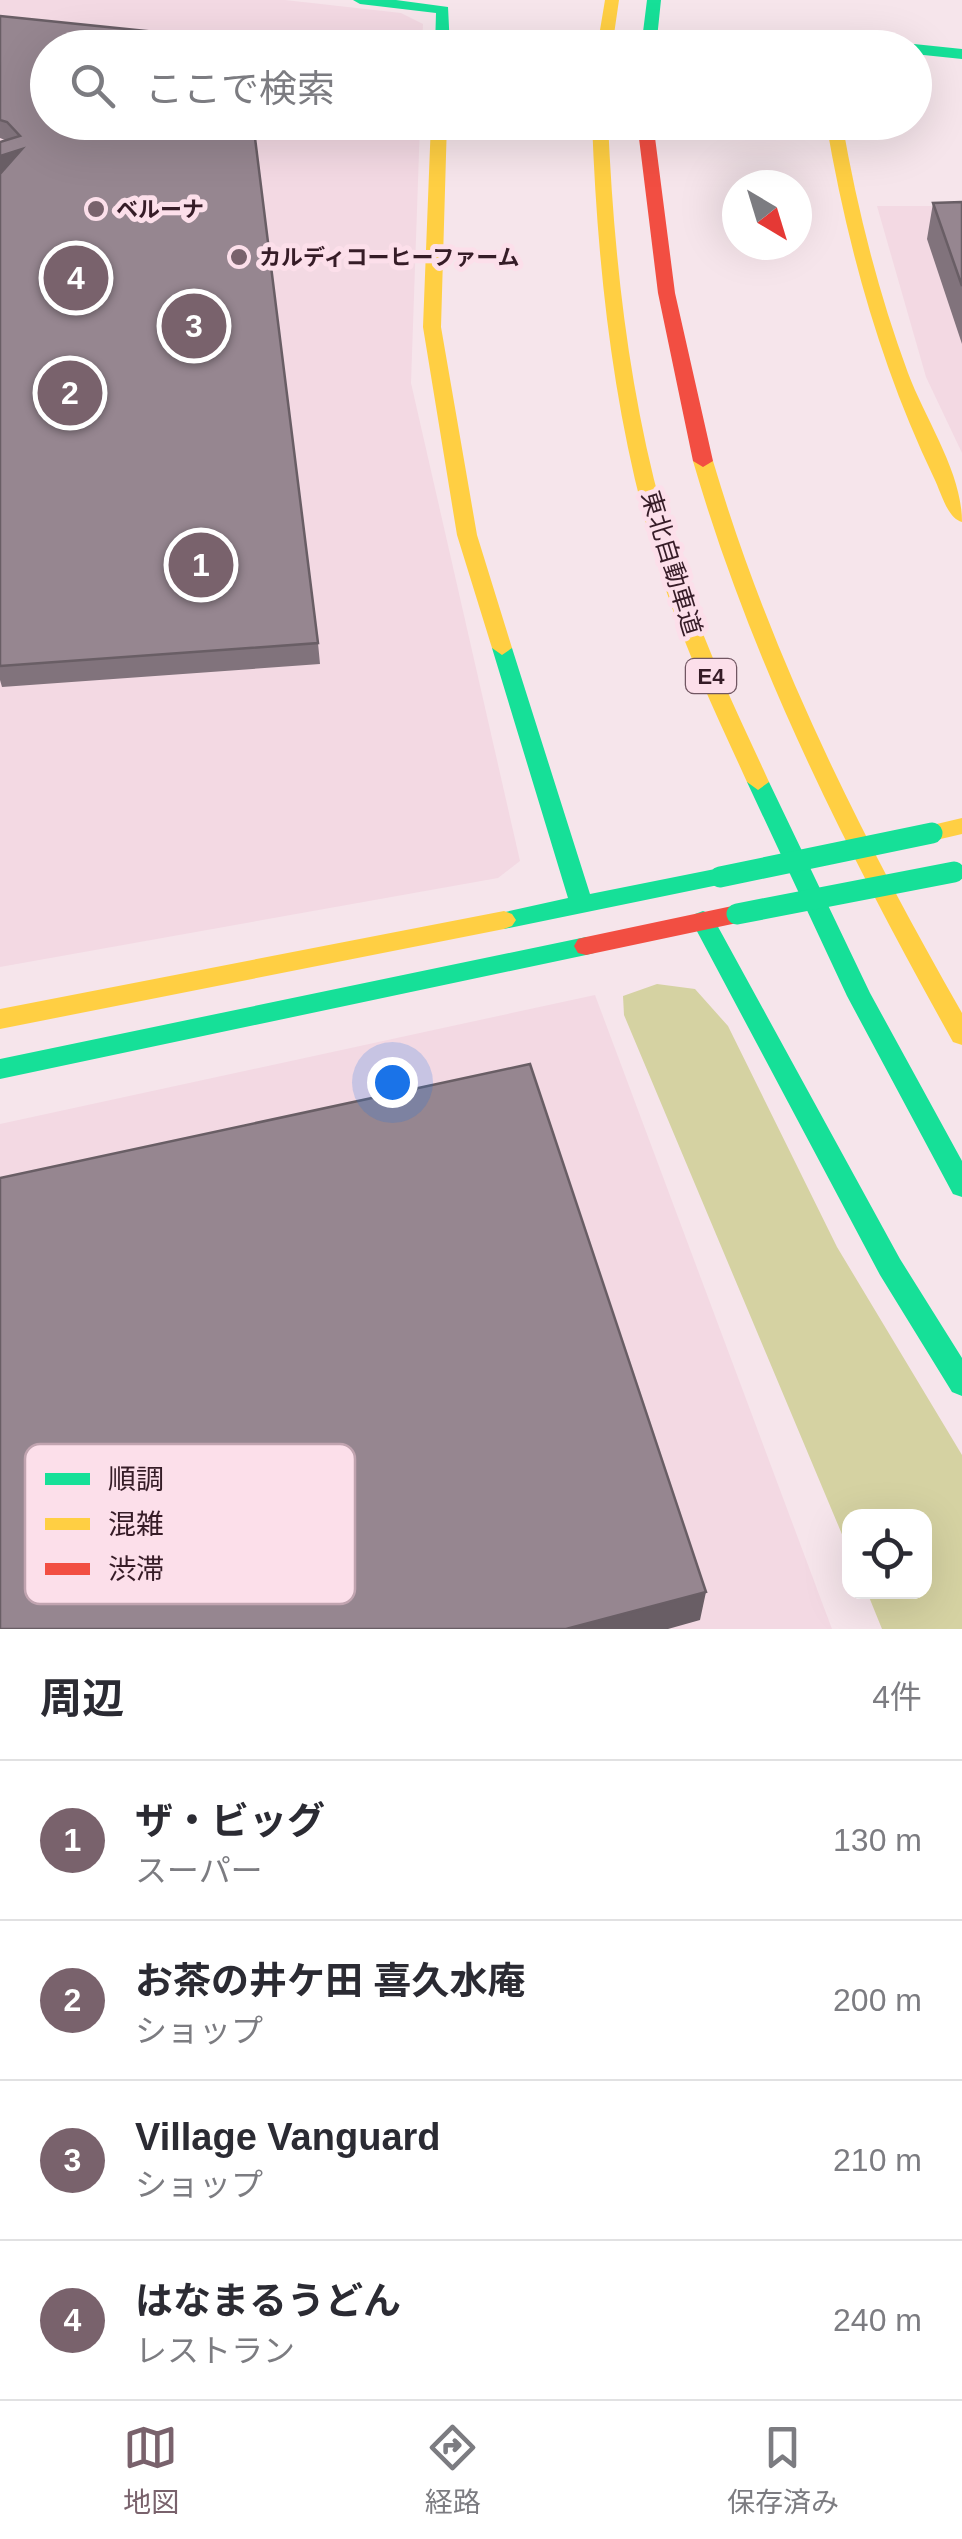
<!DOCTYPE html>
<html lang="ja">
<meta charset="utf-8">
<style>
body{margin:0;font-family:Helvetica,"Noto Sans JP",sans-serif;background:#f2f2f3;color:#2b2b33}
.controls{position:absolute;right:30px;bottom:30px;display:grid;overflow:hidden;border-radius:20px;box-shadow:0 10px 40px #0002}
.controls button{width:90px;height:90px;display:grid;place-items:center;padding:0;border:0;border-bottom:2px solid #e1e1e2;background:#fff;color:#2b2b33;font:50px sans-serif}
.compass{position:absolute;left:722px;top:170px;width:90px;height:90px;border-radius:50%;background:#fff;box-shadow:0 10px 40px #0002;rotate:142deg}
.you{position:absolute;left:392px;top:1082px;width:35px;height:35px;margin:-25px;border:8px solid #fff;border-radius:50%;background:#1a73e8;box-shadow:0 0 0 15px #1a73e833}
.badge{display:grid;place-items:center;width:65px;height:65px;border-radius:50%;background:#79626c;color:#fff;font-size:32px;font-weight:700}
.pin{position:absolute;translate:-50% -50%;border:5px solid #fff;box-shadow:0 2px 10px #0006}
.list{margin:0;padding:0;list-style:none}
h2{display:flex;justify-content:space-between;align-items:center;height:130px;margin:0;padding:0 40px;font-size:42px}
h2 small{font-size:32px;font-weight:400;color:#7c7c81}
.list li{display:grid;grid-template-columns:65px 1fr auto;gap:30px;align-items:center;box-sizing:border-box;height:160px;padding:0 40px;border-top:2px solid #e1e1e2}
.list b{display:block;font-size:38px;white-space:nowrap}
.list p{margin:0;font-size:32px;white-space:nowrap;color:#7c7c81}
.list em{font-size:32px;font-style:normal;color:#7c7c81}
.icon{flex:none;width:55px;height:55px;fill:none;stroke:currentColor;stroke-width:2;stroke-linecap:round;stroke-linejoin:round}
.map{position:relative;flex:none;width:962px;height:1629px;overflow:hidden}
.search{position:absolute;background:#fff;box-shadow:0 10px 40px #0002;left:30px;right:30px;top:30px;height:110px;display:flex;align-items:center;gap:25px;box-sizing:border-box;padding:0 35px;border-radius:55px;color:#7c7c81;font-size:38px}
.sheet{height:770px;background:#fff}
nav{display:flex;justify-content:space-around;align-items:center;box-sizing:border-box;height:140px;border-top:2px solid #e1e1e2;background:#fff;font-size:28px;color:#7c7c81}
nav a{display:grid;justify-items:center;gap:5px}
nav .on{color:#79626c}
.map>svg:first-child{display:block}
</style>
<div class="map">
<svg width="962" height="1629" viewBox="0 0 962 1629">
<rect width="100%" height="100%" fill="#f6e5eb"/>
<path fill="#f3d9e3" d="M0,0H285L401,13L423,24L422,47L48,48V122L420,123L411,383L520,861L498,878L0,967Z
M877,206H962V453L926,377Z
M595,995L832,1629H0V1124Z"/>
<path fill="#d5d2a2" d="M657,984L695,989L728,1026L837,1247L962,1455V1629H882L867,1592H924V1516H850L849,1551L624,1015L623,996Z"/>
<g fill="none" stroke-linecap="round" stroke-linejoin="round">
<path fill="#16e098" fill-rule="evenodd" d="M353,0H396L448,7L450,48H435L436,13L360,4Z
M647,0H661L656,48H641Z
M823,37L894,43L901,48H816V41Z
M914,44L962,49V59L914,54V48H908Z
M502,641L512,648L590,894L720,868L728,871L732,877L728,883L504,929L496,926L492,920L496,914L568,898L492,648Z
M758,774L769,782L870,993L962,1161V1197L953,1194L847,996L747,782Z
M703,911L711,914L900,1259L962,1358V1396L952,1392L880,1275L691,920L695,914Z
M586,937L594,939L598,946L594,953L586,955L0,1079V1059Z"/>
<path fill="#ffcf43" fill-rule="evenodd" d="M605,0H619L612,48H597Z
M431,122H447L441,327L477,535L512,648L502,655L492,648L457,535L423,327Z
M592,122H608C615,282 634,442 688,593C710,658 741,720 769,782L758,790L747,782C719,720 689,658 667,593C616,441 598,282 592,122Z
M826,122H842C857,208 878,292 908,373C926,421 962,472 962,522C947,518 941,492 934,478C880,365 847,245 826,122Z
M703,455L713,461C771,657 861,836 962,1013V1045L953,1042C849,855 753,668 693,461Z
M962,818V834L932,841L924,839L921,833L924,827Z
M504,911L512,914L516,920L512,926L504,929L0,1029V1009Z"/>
<path fill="#f24e42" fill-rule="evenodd" d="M637,122H653L675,293L713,461L703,467L693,461L658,293Z
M737,905L745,908L749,914L745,920L737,923L586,955L578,953L574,946L578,939L586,937Z"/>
<path stroke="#16e098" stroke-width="21" d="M720,877L932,833
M737,914L954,872"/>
</g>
<path fill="#81737c" d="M0,16L318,643L320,664L2,687L0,680V142L5,140L0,138Z
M962,202V344L927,239L933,203Z"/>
<path fill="#695e65" d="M22,149L0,177V156Z
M706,1592L700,1620L668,1629H566Z"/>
<path fill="#968690" stroke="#695e65" stroke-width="2.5" d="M0,16L243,41L244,48H48V122H253L318,643L0,666V174L22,149L0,156V142L20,136L7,122L0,120Z
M962,202V286L933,203Z
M530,1064L706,1592L566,1629H0V1178Z"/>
<g fill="#79626c" stroke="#fcdfea" stroke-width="4">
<circle cx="96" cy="209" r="10"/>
<circle cx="239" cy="257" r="10"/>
</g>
<g text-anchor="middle" stroke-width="10" stroke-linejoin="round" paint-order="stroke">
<g font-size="22" font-weight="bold" fill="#361c27" stroke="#fcdfea" text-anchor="start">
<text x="116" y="217">ベルーナ</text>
<text x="259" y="265">カルディコーヒーファーム</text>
</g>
<rect fill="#fcdfea" stroke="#715662" stroke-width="2.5" x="686" y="659" width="50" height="34" rx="8"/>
<g font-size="22" font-weight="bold" fill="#361c27">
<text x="711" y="684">E4</text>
</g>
<g font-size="25" fill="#361c27" stroke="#fcdfea">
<text transform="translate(672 563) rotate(73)" y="9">東北自動車道</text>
</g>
</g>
<rect x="25" y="1444" width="330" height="160" rx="15" fill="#fcdfea" stroke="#c1a4b0" stroke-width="2.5"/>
<rect x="45" y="1473" width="45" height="12" fill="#16e098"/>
<rect x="45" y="1518" width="45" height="12" fill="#ffcf43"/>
<rect x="45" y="1563" width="45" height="12" fill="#f24e42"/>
<g font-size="28" fill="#361c27">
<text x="108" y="1489">順調</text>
<text x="108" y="1534">混雑</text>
<text x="108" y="1579">渋滞</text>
</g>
</svg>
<div class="controls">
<button><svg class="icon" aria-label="locate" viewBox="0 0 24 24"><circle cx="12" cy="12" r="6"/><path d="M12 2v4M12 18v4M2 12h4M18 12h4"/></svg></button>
</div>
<svg class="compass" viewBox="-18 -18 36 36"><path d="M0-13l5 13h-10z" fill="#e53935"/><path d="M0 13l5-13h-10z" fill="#7c7c81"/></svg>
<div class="you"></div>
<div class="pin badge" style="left:201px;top:565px">1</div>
<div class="pin badge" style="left:70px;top:393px">2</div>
<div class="pin badge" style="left:194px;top:326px">3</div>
<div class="pin badge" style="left:76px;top:278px">4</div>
<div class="search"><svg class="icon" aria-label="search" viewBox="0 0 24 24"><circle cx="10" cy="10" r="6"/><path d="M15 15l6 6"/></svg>ここで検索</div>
</div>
<section class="sheet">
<h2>周辺<small>4件</small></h2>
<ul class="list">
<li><span class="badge">1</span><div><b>ザ・ビッグ</b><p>スーパー</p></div><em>130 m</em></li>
<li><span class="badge">2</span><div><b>お茶の井ケ田 喜久水庵</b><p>ショップ</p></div><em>200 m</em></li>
<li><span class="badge">3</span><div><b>Village Vanguard</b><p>ショップ</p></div><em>210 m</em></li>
<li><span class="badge">4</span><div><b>はなまるうどん</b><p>レストラン</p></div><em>240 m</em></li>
</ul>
</section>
<nav>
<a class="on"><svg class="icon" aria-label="map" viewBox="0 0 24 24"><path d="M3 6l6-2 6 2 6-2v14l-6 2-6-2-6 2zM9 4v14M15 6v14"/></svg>地図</a>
<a><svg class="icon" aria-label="directions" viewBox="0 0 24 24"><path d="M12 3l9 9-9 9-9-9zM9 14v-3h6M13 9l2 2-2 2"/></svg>経路</a>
<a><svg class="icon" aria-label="saved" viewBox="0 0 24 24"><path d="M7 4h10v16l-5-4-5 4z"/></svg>保存済み</a>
</nav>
